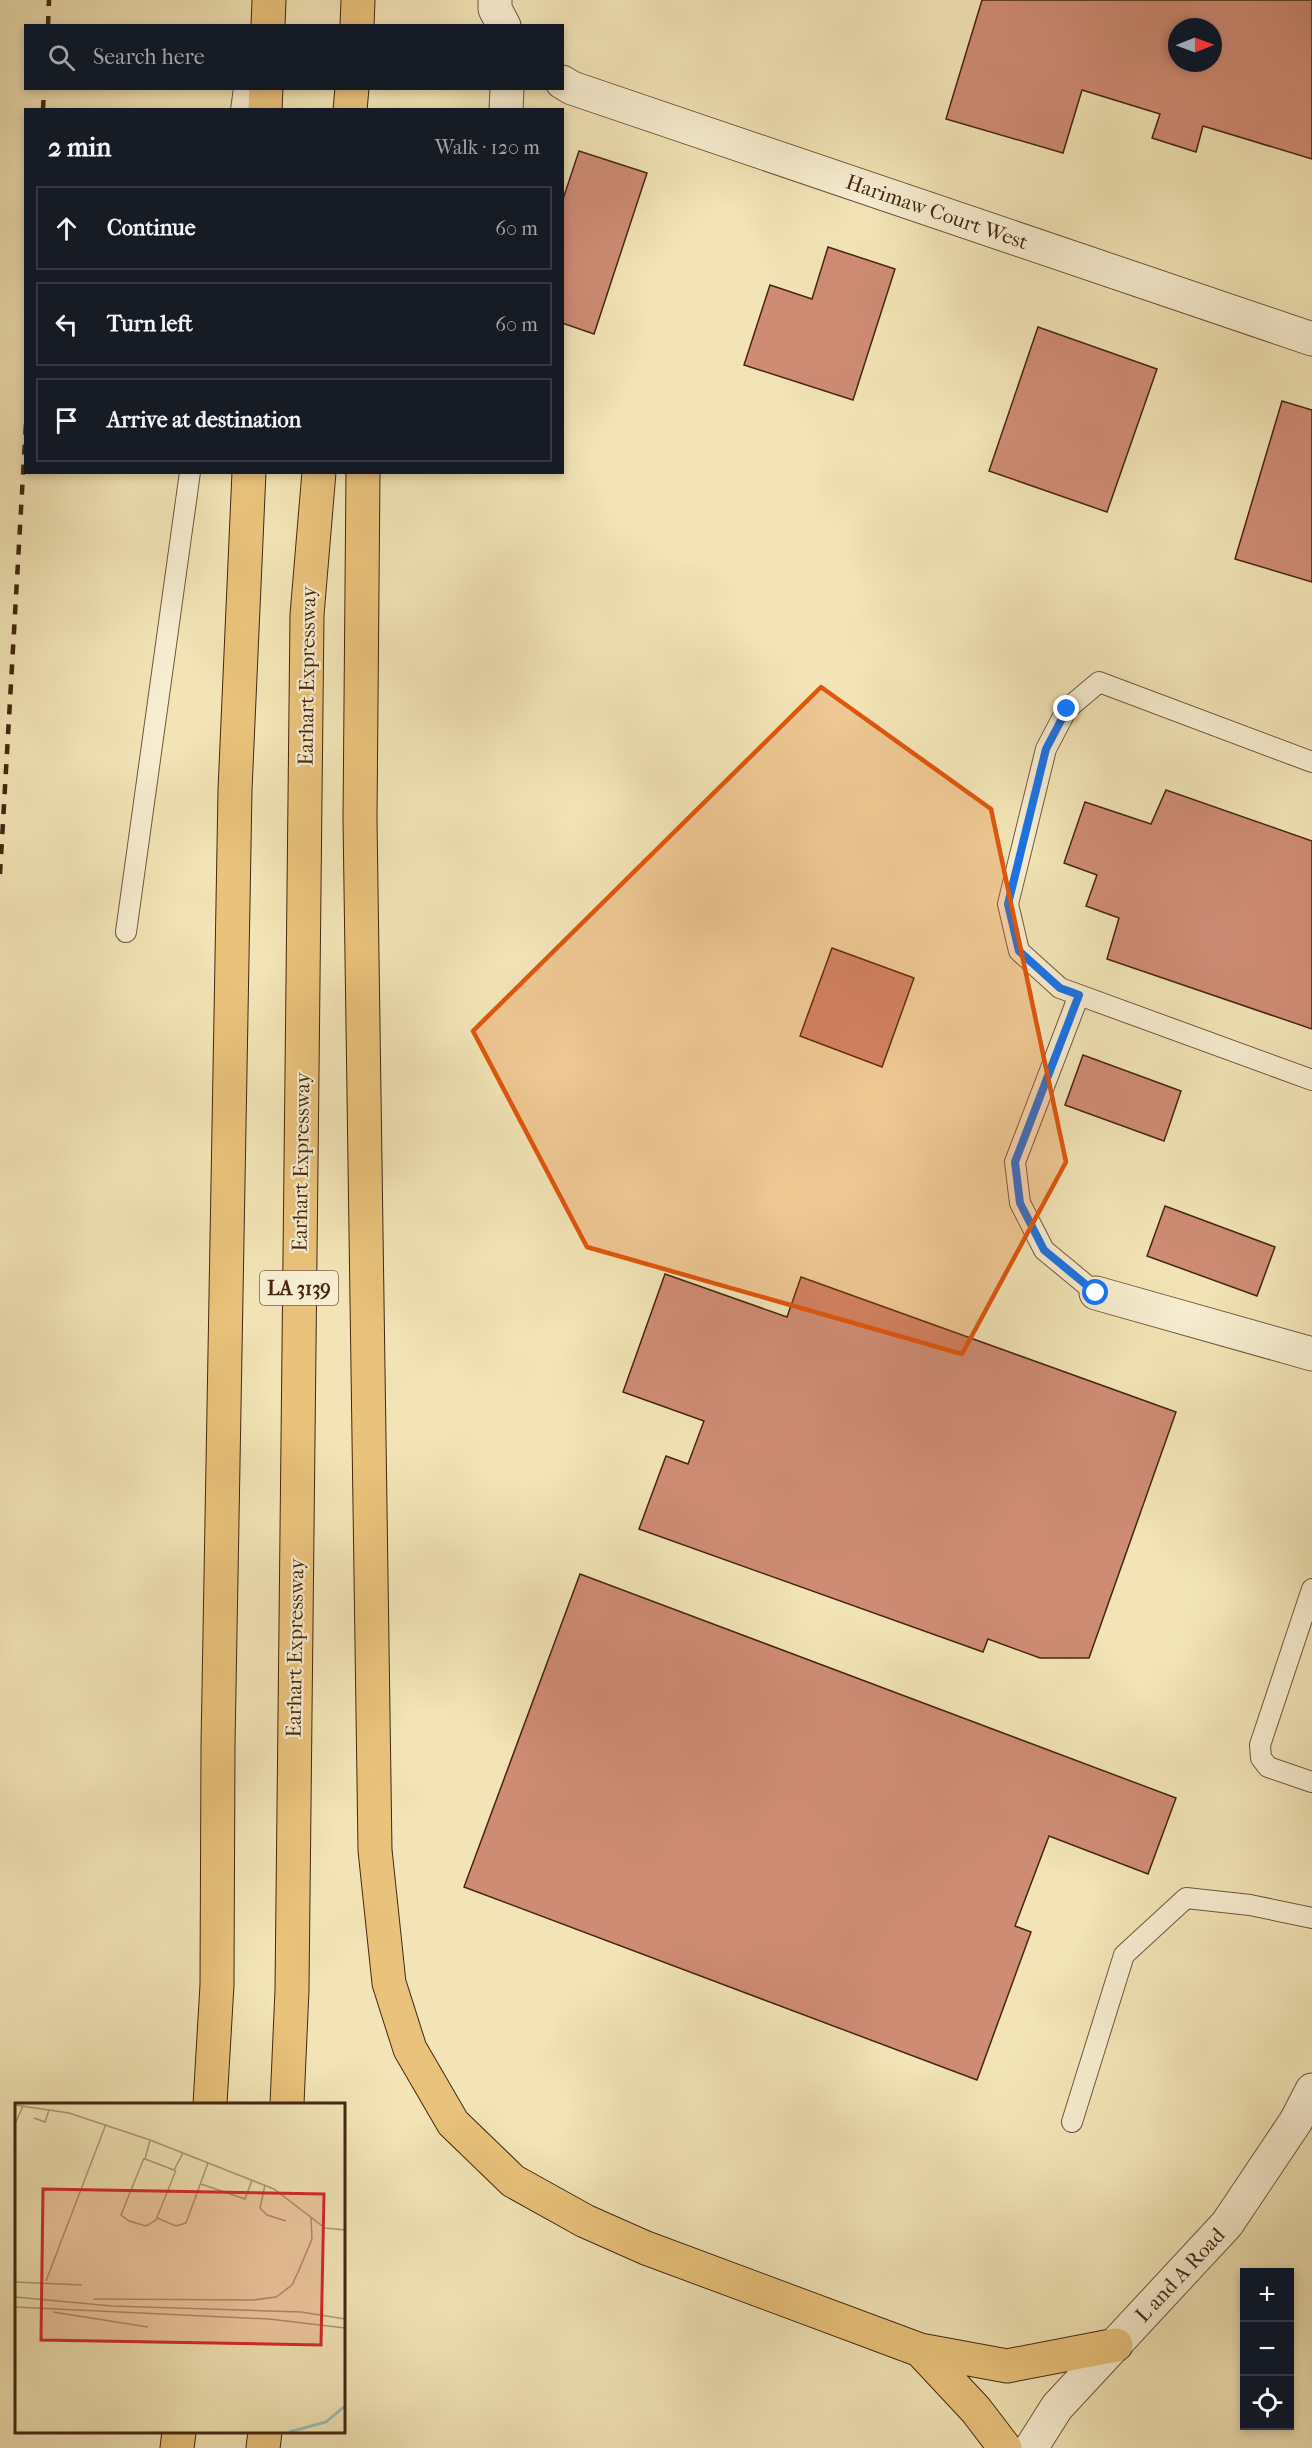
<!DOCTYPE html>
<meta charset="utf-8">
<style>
body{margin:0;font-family:"IM FELL French Canon",serif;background:#242831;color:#f1f3f6}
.controls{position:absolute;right:18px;bottom:18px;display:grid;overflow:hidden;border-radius:0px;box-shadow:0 3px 9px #0003}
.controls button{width:54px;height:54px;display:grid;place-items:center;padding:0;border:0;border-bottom:2px solid #363941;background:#171b24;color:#f1f3f6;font:30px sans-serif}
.compass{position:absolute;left:1168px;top:18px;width:54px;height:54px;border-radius:50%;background:#171b24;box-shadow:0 3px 9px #0003;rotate:89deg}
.stop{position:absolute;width:18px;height:18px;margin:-14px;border:4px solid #1a73e8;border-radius:50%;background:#fff}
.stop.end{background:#1a73e8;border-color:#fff;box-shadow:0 2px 6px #0008}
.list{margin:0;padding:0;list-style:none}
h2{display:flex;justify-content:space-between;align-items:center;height:78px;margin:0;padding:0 24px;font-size:26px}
h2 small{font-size:20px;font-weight:400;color:#9ea1a6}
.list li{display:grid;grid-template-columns:39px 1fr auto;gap:18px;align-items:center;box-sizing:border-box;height:84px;margin:0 12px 12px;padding:0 12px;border:2px solid #363941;border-radius:0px}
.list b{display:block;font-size:22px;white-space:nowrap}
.list em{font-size:20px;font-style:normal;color:#9ea1a6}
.icon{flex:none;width:33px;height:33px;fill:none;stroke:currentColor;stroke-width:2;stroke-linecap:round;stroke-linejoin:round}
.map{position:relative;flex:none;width:1312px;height:2448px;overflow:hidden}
.search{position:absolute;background:#171b24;box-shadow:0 3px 9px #0003;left:24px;top:24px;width:540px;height:66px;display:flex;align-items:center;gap:15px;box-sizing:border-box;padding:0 21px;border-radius:0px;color:#9ea1a6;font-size:22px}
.panel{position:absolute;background:#171b24;box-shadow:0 3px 9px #0003;left:24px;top:108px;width:540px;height:366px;border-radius:0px}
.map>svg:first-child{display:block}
</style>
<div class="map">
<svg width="1312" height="2448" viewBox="0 0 1312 2448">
<rect width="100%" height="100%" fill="#f2e4b6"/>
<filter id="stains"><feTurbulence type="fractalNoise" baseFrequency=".00333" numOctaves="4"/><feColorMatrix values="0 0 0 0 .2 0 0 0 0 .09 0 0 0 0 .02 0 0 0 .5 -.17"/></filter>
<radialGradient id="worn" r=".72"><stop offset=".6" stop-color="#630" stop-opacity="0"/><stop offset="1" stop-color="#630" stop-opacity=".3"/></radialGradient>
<path fill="#cf8c75" stroke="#452611" stroke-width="1.5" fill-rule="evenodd" d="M982,0H1312V159L1203,126L1196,152L1152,138L1160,114L1082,90L1063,153L946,119ZM1177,27H1213V63H1177Z
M579,151L647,173L594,334L562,323V202Z
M828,247L895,269L853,400L744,365L770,285L812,299Z
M1038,327L1157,369L1107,512L989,471Z
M1282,401L1312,410V582L1235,559Z
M1166,790L1312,841V1029L1107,959L1119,918L1086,906L1097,875L1064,863L1085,802L1151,824Z
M832,948L914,978L882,1067L800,1036Z
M1083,1055L1181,1091L1164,1141L1065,1105Z
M1165,1206L1275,1247L1257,1296L1147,1256Z
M665,1274L787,1317L801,1277L1176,1412L1089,1658H1040L988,1639L983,1652L639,1529L666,1456L688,1464L704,1421L623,1392Z
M580,1574L1176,1798L1148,1874L1049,1836L1015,1926L1031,1932L977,2080L464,1887Z"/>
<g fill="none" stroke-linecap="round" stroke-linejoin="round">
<defs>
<path id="service" d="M241,110L244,88
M1312,762L1099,682L1067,709L1046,749L1008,904L1019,951L1060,988L1312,1080
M126,932L190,472
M1079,995L1015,1162L1020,1203L1044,1250L1096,1293
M1312,1589L1260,1745L1261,1758L1268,1767L1312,1782
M1072,2122L1124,1955L1186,1898L1250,1905L1312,1918"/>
<path id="minor" d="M495,0V9L504,26
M562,82L572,88L1312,339
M506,110L507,88
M1096,1293L1312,1354"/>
<path id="tertiary" d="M1031,2448L1057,2407L1227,2224L1296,2121L1312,2090"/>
<path id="motorway" d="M268,26L269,0
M357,26L358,0
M265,110L266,88
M350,110L352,88
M363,472L360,819L375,1850L389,1983L410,2049L453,2123L513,2181L585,2221L646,2248L920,2350L1007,2366L1116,2345
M210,2104L217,1985L218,1745L235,790L249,472
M287,2104L292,1990L307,615L319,472
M920,2350L976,2410L1005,2448
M177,2448L179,2432
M263,2448L265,2432"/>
</defs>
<use href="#service" stroke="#70563a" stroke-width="22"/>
<use href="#minor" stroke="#70563a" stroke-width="35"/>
<use href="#tertiary" stroke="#70563a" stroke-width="35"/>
<use href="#motorway" stroke="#452611" stroke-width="35"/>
<use href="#service" stroke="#f7edd0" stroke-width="20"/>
<use href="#minor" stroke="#f7edd0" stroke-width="33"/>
<use href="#tertiary" stroke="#f7edd0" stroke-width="33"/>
<use href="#motorway" stroke="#e9c27b" stroke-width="33"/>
<path stroke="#452611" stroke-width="4.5" stroke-dasharray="10 10" stroke-linecap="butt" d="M48,26L49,0
M43,110L44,88
M0,874L26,423"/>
</g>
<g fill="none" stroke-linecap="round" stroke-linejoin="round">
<path stroke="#1a73e8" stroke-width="8" d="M1067,709L1046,749L1008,904L1019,951L1060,988L1079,995L1015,1162L1020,1203L1044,1250L1096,1293"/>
</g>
<path fill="#e0560c" fill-opacity="0.2" stroke="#e0560c" stroke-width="4.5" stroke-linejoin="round" d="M821,687L991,809L1066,1162L962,1354L587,1247L473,1031Z"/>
<g text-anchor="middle" stroke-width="4.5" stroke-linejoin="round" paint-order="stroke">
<rect fill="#f7edd0" stroke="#7a624a" stroke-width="1.5" x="260" y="1271" width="78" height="34" rx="4.5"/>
<g font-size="20" font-weight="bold" fill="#452611">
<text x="299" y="1295">LA 3139</text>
</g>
<g font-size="21" fill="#452611" stroke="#f7edd0">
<text transform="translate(937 212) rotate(19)" y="7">Harimaw Court West</text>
<text transform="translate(307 676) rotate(-89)" y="7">Earhart Expressway</text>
<text transform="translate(301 1162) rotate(-89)" y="7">Earhart Expressway</text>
<text transform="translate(295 1648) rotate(-89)" y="7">Earhart Expressway</text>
<text transform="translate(1180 2275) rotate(-47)" y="7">L and A Road</text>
</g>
</g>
<g transform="translate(15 2103)">
<rect width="330" height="330" fill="#f2e4b6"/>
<path fill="none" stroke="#9cbeb4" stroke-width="3" d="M274,329L311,319L330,303"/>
<path fill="none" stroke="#ad9874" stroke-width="1.5" d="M0,2L54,10L135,37L259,86L310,125L330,127M19,15L30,19L34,7M0,21L8,3M135,37L130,56L159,67L168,50M129,55L106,112L114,118L131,123L141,117L161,67M186,81L230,96L237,77M250,82L245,105L252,112L271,118M142,115L161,123L171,120L193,60M31,178L91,21M0,179L67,182M0,194L97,203L286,209L330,216M79,196L238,197L261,194L277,182L284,167L297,136L296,114M0,204L254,216L330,225M38,209L133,224"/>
<path fill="#d62828" fill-opacity="0.15" stroke="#d62828" stroke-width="3" d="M28,86L309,91L306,242L26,237Z"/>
<rect width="330" height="330" fill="none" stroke="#452611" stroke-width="3"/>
</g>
<rect width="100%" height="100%" filter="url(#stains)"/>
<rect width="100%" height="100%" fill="url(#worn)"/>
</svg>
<div class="controls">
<button>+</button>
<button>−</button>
<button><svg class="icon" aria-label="locate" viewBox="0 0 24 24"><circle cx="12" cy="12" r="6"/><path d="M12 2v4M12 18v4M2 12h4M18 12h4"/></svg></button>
</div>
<svg class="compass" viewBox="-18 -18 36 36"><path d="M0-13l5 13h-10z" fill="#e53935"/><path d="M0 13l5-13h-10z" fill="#9ea1a6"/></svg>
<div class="stop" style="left:1096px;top:1293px"></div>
<div class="stop end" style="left:1067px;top:709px"></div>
<div class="search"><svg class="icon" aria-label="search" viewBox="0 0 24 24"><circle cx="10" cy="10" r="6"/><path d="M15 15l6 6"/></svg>Search here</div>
<section class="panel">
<h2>2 min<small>Walk · 120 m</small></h2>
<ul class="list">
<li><svg class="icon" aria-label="ahead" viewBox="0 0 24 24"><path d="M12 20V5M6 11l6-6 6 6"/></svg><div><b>Continue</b></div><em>60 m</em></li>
<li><svg class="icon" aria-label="left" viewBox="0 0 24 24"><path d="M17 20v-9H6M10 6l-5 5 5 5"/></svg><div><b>Turn left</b></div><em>60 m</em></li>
<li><svg class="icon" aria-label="arrive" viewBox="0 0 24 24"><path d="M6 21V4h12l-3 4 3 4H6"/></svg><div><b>Arrive at destination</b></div></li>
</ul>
</section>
</div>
